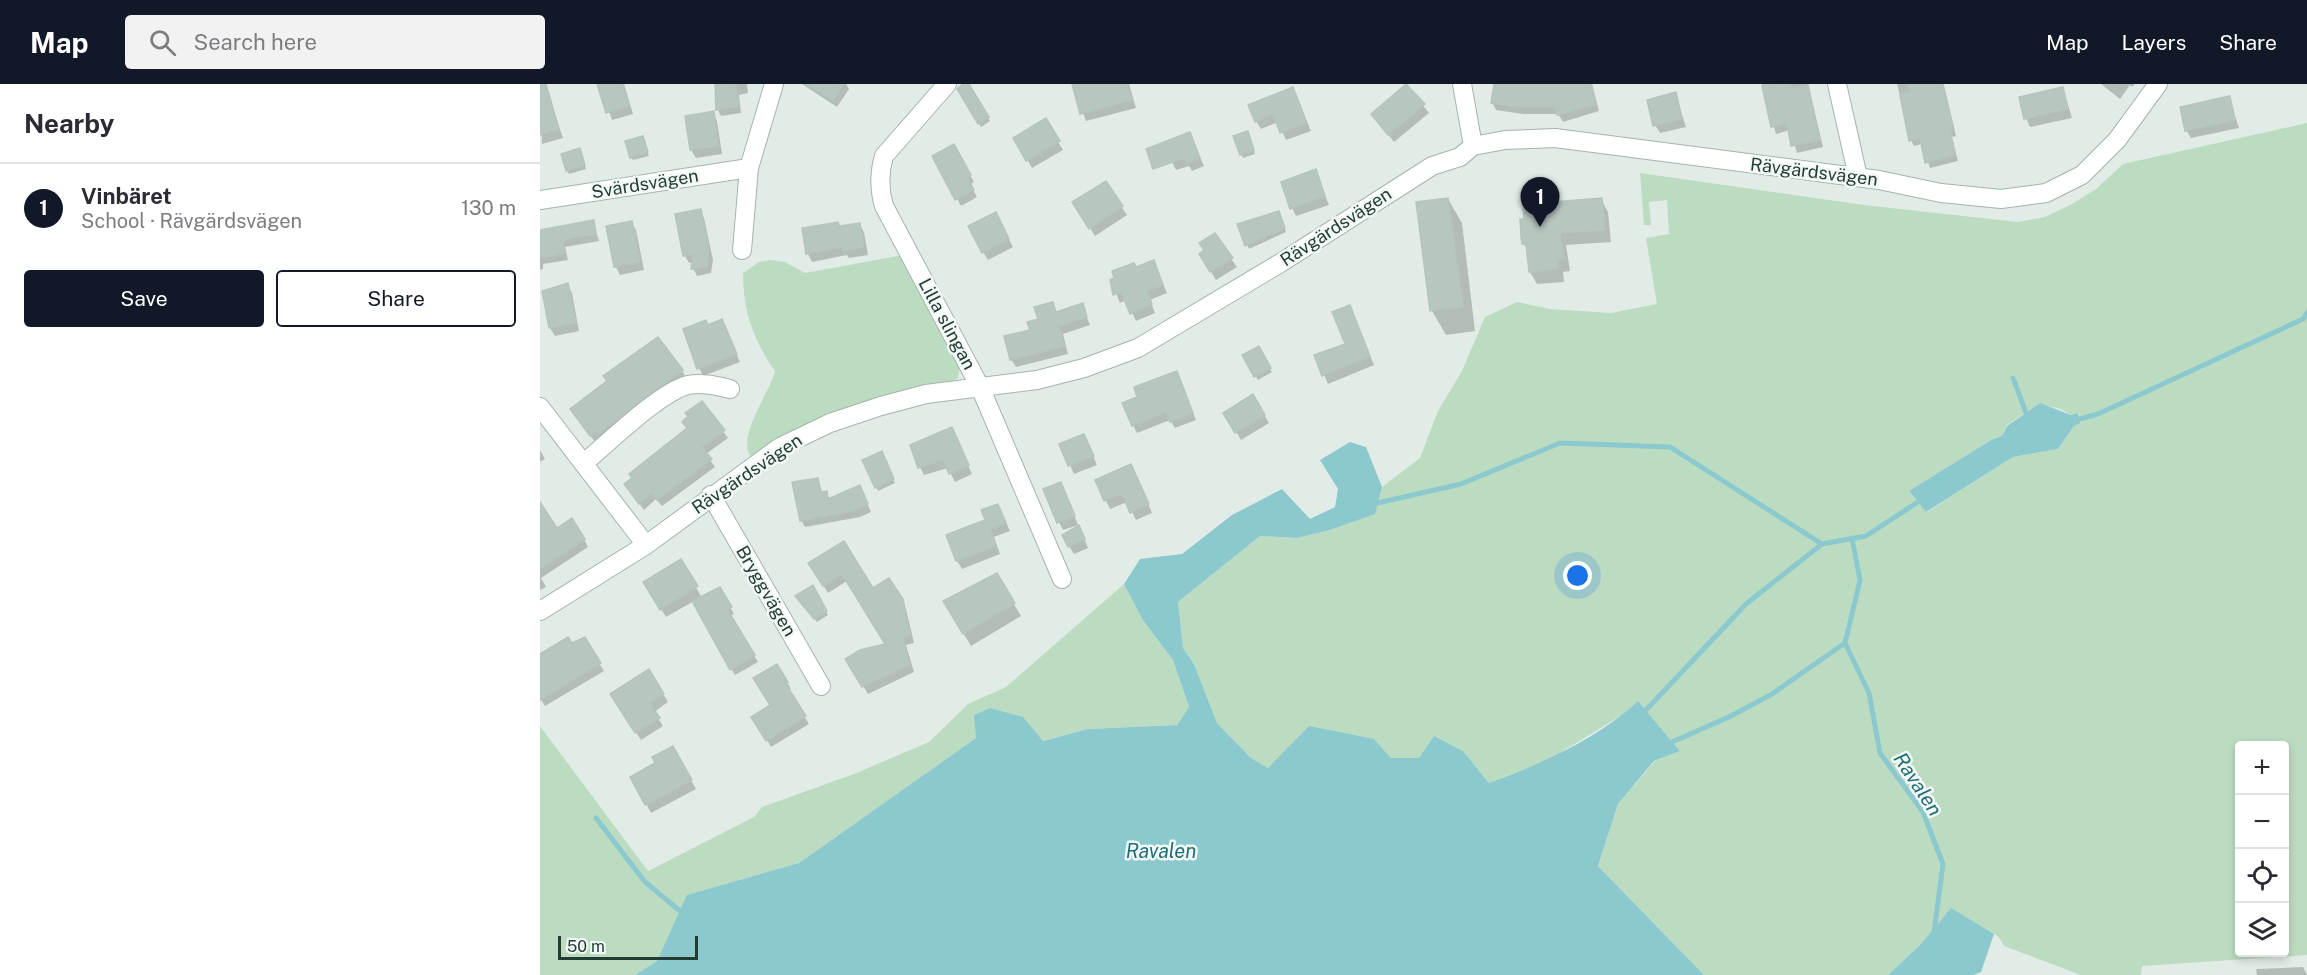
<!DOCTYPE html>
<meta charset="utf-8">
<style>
body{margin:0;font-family:"Public Sans",sans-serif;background:#f2f2f3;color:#2b2b33}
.controls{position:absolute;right:18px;bottom:18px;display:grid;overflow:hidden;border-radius:6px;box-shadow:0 3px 9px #0003}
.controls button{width:54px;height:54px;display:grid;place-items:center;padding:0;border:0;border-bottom:2px solid #e1e1e2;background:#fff;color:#2b2b33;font:30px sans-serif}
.scale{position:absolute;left:18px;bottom:15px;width:140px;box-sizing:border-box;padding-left:6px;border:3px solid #233c33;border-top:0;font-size:16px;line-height:21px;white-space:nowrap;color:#233c33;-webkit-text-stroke:4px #f2f8f5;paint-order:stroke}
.you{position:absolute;left:1038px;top:492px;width:21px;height:21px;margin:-15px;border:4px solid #fff;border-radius:50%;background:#1a73e8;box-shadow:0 0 0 9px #1a73e833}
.badge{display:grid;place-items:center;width:39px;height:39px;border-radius:50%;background:#111827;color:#fff;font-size:20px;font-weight:700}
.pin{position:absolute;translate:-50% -50px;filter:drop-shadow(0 2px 3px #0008)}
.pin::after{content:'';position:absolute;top:32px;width:21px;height:18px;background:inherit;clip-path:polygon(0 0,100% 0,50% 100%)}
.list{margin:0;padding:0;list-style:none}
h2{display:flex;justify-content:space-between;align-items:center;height:78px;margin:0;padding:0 24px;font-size:26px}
h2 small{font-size:20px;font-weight:400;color:#7c7c81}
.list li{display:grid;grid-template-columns:39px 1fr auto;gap:18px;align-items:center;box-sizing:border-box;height:90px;padding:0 24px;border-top:2px solid #e1e1e2}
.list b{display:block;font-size:22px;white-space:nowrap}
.list p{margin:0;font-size:20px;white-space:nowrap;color:#7c7c81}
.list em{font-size:20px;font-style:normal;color:#7c7c81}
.actions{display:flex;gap:12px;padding:18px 24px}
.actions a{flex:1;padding:14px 0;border:2px solid #111827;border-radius:6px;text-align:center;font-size:21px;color:#111827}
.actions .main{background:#111827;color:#fff}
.icon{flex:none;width:33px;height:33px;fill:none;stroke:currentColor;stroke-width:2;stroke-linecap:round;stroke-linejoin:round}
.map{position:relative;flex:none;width:1767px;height:891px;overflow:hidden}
header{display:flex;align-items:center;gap:36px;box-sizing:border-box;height:84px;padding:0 30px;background:#111827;color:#fff}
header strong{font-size:28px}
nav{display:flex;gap:33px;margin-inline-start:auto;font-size:21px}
.search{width:420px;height:54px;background:#f2f2f3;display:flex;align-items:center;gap:15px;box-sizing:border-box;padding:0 21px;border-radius:6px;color:#7c7c81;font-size:22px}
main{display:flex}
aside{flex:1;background:#fff}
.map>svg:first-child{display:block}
</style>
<header>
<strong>Map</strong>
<div class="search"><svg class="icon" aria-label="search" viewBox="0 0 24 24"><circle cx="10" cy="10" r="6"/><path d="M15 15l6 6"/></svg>Search here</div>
<nav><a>Map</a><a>Layers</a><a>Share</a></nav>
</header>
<main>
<aside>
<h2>Nearby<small></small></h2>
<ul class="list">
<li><span class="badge">1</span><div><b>Vinbäret</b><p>School · Rävgärdsvägen</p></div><em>130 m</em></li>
</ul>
<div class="actions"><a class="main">Save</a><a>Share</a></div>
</aside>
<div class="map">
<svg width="1767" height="891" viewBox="0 0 1767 891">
<rect width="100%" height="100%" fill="#e2ece7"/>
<path fill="#bcdcc2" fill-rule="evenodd" d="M1767,39V871L1602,882L1601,891H1541L1464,862L1459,853L1411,825L1380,861L1348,891H1164L1058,782L1078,720L1115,677L1140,667L1098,617L1082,631L1010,675L949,699L923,667L894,653L879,674H851L834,655L728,684L711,674L677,639L654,580L643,564L638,518L720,452L757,454L790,446L834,430L842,403L880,374L898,327L922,287L945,233L977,218L1010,225L1071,229L1117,220L1106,154L1129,150L1127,116L1109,118L1111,141H1104L1100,89L1324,121L1478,138L1505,133L1532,120L1556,105L1583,80ZM1499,320L1521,325L1531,331L1539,329L1542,339L1534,342L1518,365L1473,373L1387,428L1369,408L1453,355L1462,352L1467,341ZM1700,662H1744V868H1700Z
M363,171L420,281L418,294C395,309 365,305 339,313C292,327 252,349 210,372C198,350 228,312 235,287C213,256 203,227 203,189L219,178L230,176L245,178L265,189Z
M584,500L602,535L633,576L649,623L637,641L548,645L502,657L436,654L259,779L148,811L117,877L95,891H0V642L108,787L214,733L222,723L314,690L389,658L428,620L466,603Z"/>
<path fill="#8cc9cf" d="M1500,319L1531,331L1538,329L1541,339L1534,342L1518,365L1473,373L1386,428L1369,407L1453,355L1462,352L1467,342Z
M810,358L826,363L842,403L835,430L790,446L757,454L720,452L638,518L643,564L654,580L677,639L711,674L728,684L769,642L834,655L851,674H879L894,652L923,667L949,699C1002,679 1056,656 1098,617L1140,667L1114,677L1078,720L1058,782L1164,891H95L117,877L147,811L259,779L436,654L434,631L450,624L483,633L503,657L548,645L637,641L649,623L633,576L602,535L584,500L600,475L642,470L692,431L742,405L770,435L795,423L798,405L780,376Z
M1411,824L1454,850L1441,888L1433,891H1348L1380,861Z"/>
<path fill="#0003" d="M59,0H84L93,30L72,36Z
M176,0H207L208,9L199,11L201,29L181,32L178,26Z
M262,0H306L309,5L297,23Z
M427,0L450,37L441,43L418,6Z
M533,0H589L596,24L546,37Z
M956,0H1052L1059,27L1023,38L1018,30H983L956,26L952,18Z
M1222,0H1268L1283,63L1257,69L1250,46L1236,50Z
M1357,0H1403L1416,52L1412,53L1418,77L1390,84L1382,60L1374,62L1371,56Z
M1561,0H1595L1592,3L1590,1L1580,15Z
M867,1L889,29L854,58L833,30Z
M753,5L771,47L746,56L738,38L721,45L716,37Z
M1523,5L1532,34L1490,43L1486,34Z
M7,8L23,54L2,60L0,10Z
M1135,10L1146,43L1120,49L1115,41Z
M1689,13L1699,44L1651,54L1646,46Z
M173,29L177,37L182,70L156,74L151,66L147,33Z
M505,36L523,66L492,84L475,55Z
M649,50L664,82L652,87L649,82L636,86L632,78Z
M709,52L715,70L703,74L701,70Z
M104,57L109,72L93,76L91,73Z
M413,62L434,98L430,101L437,113L421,122L394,72Z
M40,66L46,85L29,90L27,86Z
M775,87L789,121L756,132L752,124Z
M565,99L587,131L555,152L539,127Z
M1010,107L1017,119L1061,115L1068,128L1071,158L1026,161L1030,187L1023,188L1024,198L997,200L990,188L989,168L983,159L985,137Z
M908,115L922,139L935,247L906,251L892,227L878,119Z
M160,127L164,134L173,176L171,189L157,192L153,184L154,178L149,179L145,172L137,132Z
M740,133L746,148L709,165L699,141Z
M53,138L59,157L25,163L28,176L3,180V185L0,186V148Z
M91,138L96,146L104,186L80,191L76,183Z
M460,138L473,163L448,176L443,168Z
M298,139L300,144L319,140L324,148L328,171L309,174L307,171L272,178L268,170Z
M674,151L697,183L676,196L661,171Z
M614,178L627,209L610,216L615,229L596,237L586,216L580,219L571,197Z
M28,201L32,209L39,247L15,252L10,244Z
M512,219L517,229L542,221L550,241L523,250L528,270L476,283L471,275Z
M810,223L834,281L788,300L776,272L807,260Z
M182,237L200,278L163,292L159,284L168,242Z
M718,264L732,288L718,296L704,272Z
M142,286L146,294L55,358L37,333L68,298Z
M640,296L656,336L635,344L630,336L597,349L593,341Z
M713,312L729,339L701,356L685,329Z
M161,319L188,354L166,370L175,383L122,422L116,415L104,426L90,407L148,345Z
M416,353L432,390L415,398L408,384L384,391L380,383Z
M548,360L557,381L534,390L521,361Z
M0,366L5,375L0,378Z
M343,372L355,399L338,407L324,377Z
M595,390L612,429L596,436L587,418L570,425L557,397Z
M277,396L283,409H286L290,415L323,410L331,428L320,433L265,443L261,436Z
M525,408L538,441L523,446L519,438Z
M458,421L470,447L454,453L460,470L422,485L417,477Z
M0,425L16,446L44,455L48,463L1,494L6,503L0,506Z
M543,451L548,464L534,470L529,462Z
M303,459L332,506L349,496L366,525L374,559L366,561L374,588L328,610L307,576L347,561L307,497L288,509L270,479Z
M141,477L162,514L180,505L194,530L190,532L218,578L195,591L154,517L126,533L105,499Z
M457,491L481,532L431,562L405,518Z
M272,503L288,531L277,538L257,512Z
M44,555L64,587L5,622L0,614V588L31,561Z
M237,582L251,605L248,607L269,640L231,663L213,633L232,621Z
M123,610L128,618L114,628L123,642L101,656L77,619Z
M132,664L156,705L111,729L92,693L117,680Z
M1763,883L1767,891H1717L1716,885Z"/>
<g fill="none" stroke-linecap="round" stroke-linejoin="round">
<path stroke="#8cc9cf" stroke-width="5" d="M1473,294L1486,329
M1540,335L1558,330L1763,235L1767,229
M833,420L921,400L1020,359L1130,363L1282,460L1326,452L1378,418
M1312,454L1320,496L1305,559L1329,609L1340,669L1383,728L1403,780L1394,848
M1106,626L1206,520L1282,460
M1132,658L1189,633L1232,610L1305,559
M56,734L105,798L140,827"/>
</g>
<path fill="#b7c6bf" stroke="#b5c5bd" stroke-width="1.5" d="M0,0H6L19,45L0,51Z
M57,0H83L89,22L66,29Z
M175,0H196L199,22L176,26Z
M266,0H303L293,17Z
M423,0H429L449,33L438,40L417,5Z
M532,0H587L592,16L540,30Z
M866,0L885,20L848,51L831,30Z
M954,0H1051L1056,20L1017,31L1015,23H978L951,19Z
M1230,0H1250L1252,5L1268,1L1280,56L1251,62L1247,39L1231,43L1222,2Z
M1368,0H1403L1414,46L1410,47L1415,71L1385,79L1380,54L1369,57L1360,11L1370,8Z
M753,3L767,39L740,49L733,30L715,38L708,21Z
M1523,3L1528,25L1484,35L1479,13Z
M1136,8L1142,35L1113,42L1107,16Z
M1690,12L1695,36L1645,47L1640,23Z
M174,27L178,62L150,66L145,32Z
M506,34L520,57L486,77L473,54Z
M708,47L714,66L700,71L693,52Z
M650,48L660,74L646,80L644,74L613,85L606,65Z
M103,52L108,68L90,74L85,57Z
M414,60L431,91L427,93L434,106L415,116L392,72Z
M40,64L45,81L26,87L21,70Z
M776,85L785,112L750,125L741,98Z
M566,97L583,122L549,145L532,118Z
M1011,105L1012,118L1062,114L1065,146L1020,149L1024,175H1017L1018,185L989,188L986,160H982L981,152L980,135H984L982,107Z
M908,114L923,223L890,227L876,118Z
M161,125L169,167L167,182L151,185L153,170L143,172L135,130Z
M739,127L745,144L705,162L697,140Z
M456,128L469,155L442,169L428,142Z
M54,136L56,150L23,156L25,169L0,174V146Z
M92,137L100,178L74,183L66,142Z
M298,138L299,142L320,139L324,163L303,167L302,163L266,170L262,144Z
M675,149L693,174L670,188L659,170L664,166L659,159Z
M614,176L623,201L607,207L612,220L590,230L581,208L573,211L570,196L574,194L572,187L594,179L596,183Z
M28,199L36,239L9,244L2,207Z
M513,218L516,228L543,219L547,233L519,242L524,262L470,276L464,252L490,246L487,238L498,235L494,223Z
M810,221L830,272L782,292L774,271L805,260L792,228Z
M182,235L197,270L157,285L143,245L166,236L168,241Z
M118,253L143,286L58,350L56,347L50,352L30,325L67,297L63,292Z
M719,262L731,284L714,293L702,271Z
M637,287L653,329L630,338L626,328L592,342L582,319L597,313L594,303Z
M713,310L725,331L695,349L683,329Z
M162,317L185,346L162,363L172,375L117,416L111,409L99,420L84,400L92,394L89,390L147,344L142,338L148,332L145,329Z
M412,343L429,381L409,390L403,376L378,384L370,361Z
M544,350L554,372L528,382L519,360Z
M342,367L354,395L335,404L322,376Z
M591,380L609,420L590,429L582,410L564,417L555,396Z
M278,394L281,408L287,407L288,415L320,401L328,420L316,426L260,437L252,398Z
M521,398L535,432L517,439L503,405Z
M0,418L17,444L32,434L45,455L0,485Z
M458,420L466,439L450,445L456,462L416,477L406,451L445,436L441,426Z
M539,441L545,455L528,463L522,451Z
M304,457L333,504L349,494L363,515L370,551L363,553L370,580L322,603L305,575L320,566L345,560L302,490L283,502L268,479Z
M141,475L158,502L120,526L103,498Z
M457,489L475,519L423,550L403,517Z
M273,501L287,527L274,535L255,512Z
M180,503L192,523L187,525L215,571L190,586L152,517Z
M28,553L32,559L45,553L61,579L0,616V570Z
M237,580L248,598L245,599L266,632L226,657L211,633L230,621L213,594Z
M109,585L124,610L110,619L120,634L95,649L70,610Z
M133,662L152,696L105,721L90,693L115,679L112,673Z"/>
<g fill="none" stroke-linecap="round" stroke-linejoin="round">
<defs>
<path id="minor" d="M407,0L344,72C339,89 339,105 344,122L440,303L522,495
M922,0L933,62
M1297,0L1318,93
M0,116L209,84
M202,166L209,84L234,0
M0,323L106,461
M44,379C68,359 120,308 148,301C162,298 177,302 190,305
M171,411L281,602
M0,527L106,461L240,363L290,339L341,322L386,310L497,296L544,284L598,264L742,178L892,82L920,73L933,62L965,56L1015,54L1339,96L1401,109L1461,115L1506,109L1542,91L1577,56L1618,0"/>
</defs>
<use href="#minor" stroke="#a5b4ad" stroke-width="20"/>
<use href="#minor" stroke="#fff" stroke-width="18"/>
</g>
<g text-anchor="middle" stroke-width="5" stroke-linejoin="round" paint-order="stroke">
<g font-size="18" fill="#233c33" stroke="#f2f8f5">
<text transform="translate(1274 88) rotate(7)" y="6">Rävgärdsvägen</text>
<text transform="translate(105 100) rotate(-9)" y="6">Svärdsvägen</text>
<text transform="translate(796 143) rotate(-33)" y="6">Rävgärdsvägen</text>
<text transform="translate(407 240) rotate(62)" y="6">Lilla slingan</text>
<text transform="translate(207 390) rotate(-34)" y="6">Rävgärdsvägen</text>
<text transform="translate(226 507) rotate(60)" y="6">Bryggvägen</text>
</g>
<g font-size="20" font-style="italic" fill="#1f6e76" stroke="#f2f8f5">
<text transform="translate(1378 700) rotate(57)" y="7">Ravalen</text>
<text x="621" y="774">Ravalen</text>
</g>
</g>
</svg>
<div class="controls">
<button>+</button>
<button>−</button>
<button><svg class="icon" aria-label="locate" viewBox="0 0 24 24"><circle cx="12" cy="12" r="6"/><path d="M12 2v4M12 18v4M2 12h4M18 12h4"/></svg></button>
<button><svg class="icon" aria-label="layers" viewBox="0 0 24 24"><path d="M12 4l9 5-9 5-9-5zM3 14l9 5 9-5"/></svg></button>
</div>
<div class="scale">50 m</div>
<div class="you"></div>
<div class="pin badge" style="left:1000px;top:143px">1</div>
</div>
</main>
